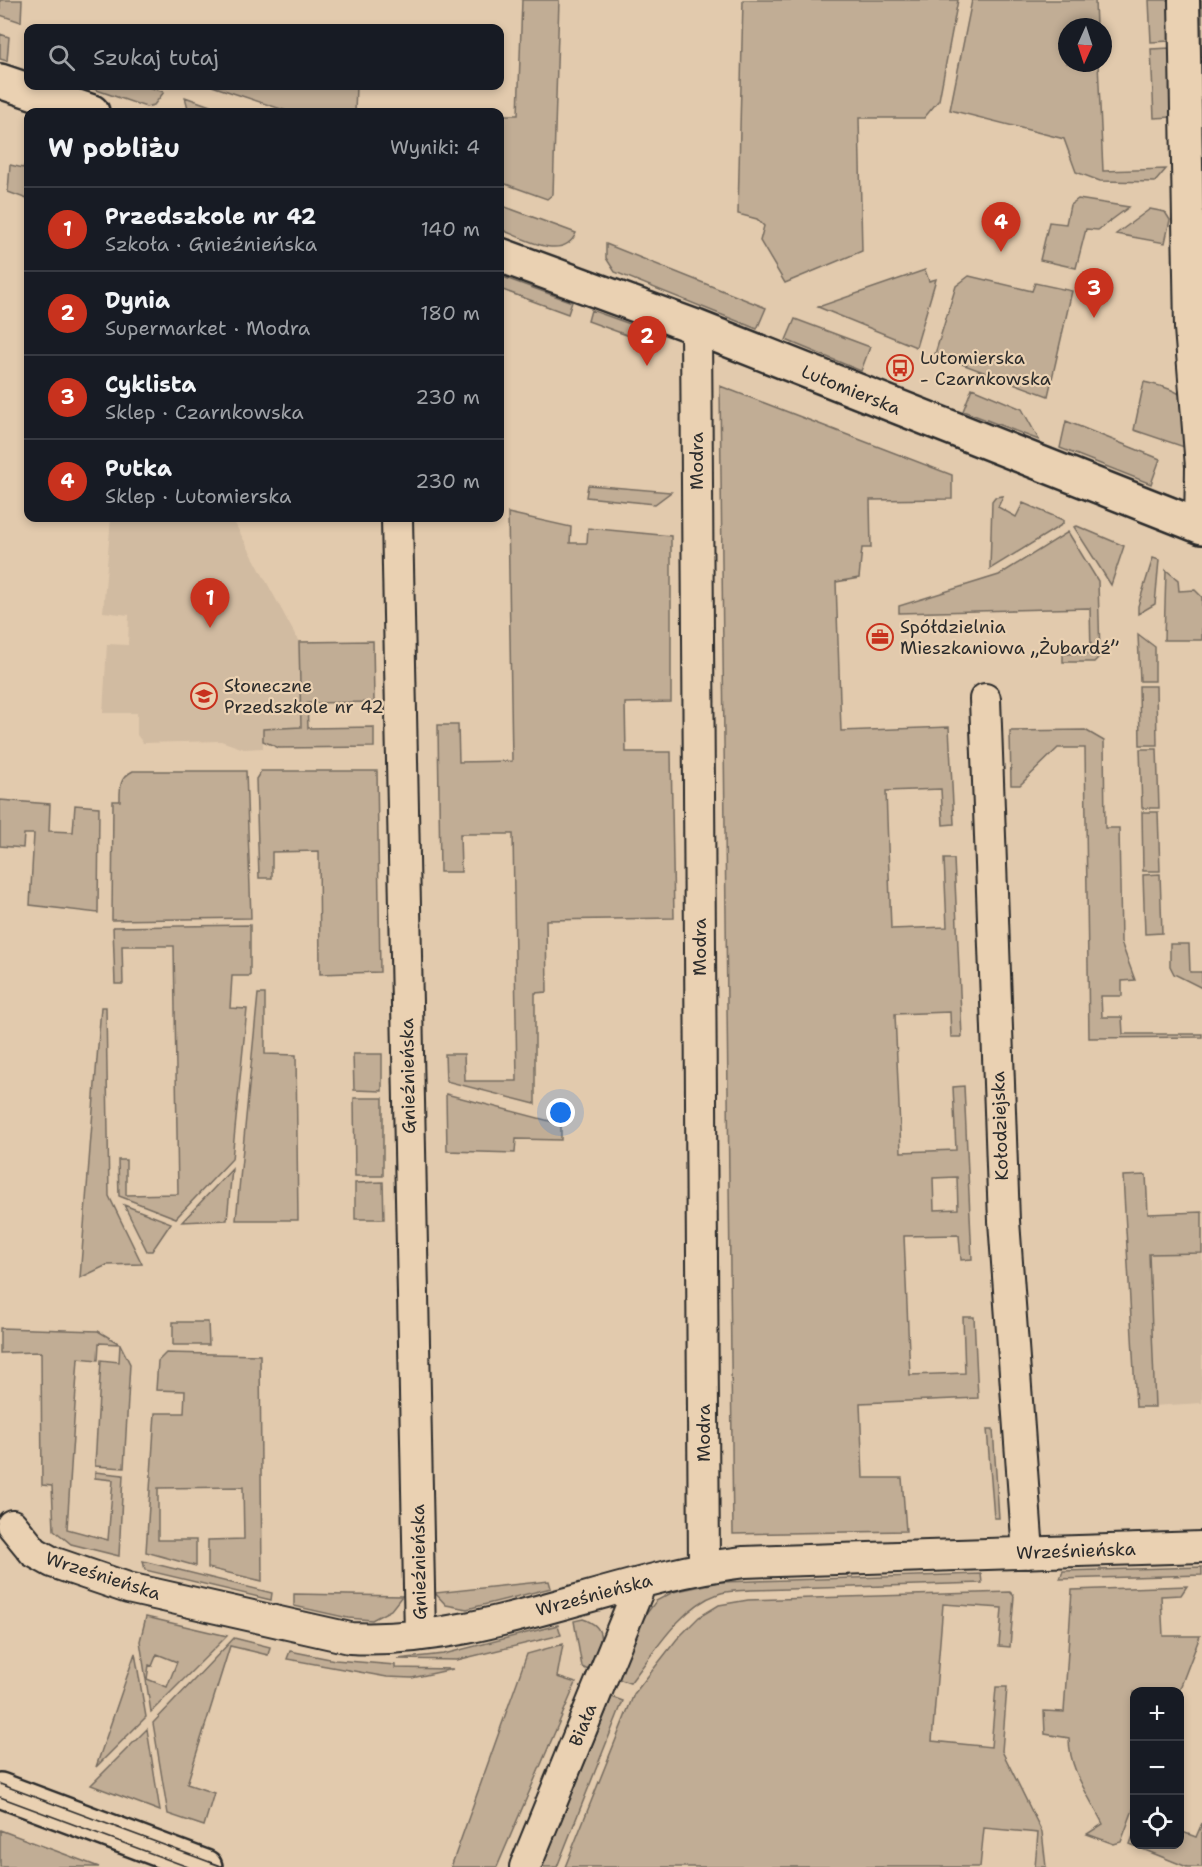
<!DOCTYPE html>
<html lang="pl">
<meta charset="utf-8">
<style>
body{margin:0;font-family:"Shantell Sans",sans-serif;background:#20242c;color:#f1f3f6}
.controls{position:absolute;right:18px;bottom:18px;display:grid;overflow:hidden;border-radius:12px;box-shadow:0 3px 9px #0003}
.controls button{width:54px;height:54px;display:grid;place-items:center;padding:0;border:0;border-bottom:2px solid #363941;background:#171b24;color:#f1f3f6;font:30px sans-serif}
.compass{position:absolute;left:1058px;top:18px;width:54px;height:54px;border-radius:50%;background:#171b24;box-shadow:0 3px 9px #0003;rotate:183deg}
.you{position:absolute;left:561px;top:1113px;width:21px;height:21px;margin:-15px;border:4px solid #fff;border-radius:50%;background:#1a73e8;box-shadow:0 0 0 9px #1a73e833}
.badge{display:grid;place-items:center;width:39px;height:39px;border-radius:50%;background:#c8321e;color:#fff;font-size:20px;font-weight:700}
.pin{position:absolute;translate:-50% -50px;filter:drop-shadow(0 2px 3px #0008)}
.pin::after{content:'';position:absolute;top:32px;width:21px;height:18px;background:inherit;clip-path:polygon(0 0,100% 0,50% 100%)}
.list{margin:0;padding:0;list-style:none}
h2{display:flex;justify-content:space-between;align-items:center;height:78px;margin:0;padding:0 24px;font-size:26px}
h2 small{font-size:20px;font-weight:400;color:#9ea1a6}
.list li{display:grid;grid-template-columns:39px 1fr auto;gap:18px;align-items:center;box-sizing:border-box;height:84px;padding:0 24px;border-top:2px solid #363941}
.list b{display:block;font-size:22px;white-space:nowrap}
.list p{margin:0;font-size:20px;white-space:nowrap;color:#9ea1a6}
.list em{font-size:20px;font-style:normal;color:#9ea1a6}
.icon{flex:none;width:33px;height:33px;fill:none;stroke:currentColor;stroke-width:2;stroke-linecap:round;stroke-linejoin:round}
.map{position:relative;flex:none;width:1202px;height:1867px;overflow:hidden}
.search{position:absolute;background:#171b24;box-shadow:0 3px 9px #0003;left:24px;top:24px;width:480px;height:66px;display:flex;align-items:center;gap:15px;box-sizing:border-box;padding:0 21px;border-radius:12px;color:#9ea1a6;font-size:22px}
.panel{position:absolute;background:#171b24;box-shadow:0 3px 9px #0003;left:24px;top:108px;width:480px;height:414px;border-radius:12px}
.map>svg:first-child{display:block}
</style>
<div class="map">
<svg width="1202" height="1867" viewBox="0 0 1202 1867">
<rect width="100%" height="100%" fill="#e2caad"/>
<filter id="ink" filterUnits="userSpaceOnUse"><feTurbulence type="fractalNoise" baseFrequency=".0167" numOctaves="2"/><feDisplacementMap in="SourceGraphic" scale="12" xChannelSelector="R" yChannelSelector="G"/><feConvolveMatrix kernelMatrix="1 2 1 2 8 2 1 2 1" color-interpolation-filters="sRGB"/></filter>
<g filter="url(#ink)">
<path fill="#d1bba1" d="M111,518H232L299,642L301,728L263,729V748L244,749L221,741L143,743L137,735V713H103L107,644L128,645L129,615L103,612Z
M1202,1213V1403L1136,1407L1125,1216Z"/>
<path fill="#c1ad95" stroke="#766c60" stroke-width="1.5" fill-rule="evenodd" d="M0,0H22L21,22L0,15Z
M522,0H559L553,194L547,199L500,182V115H518Z
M743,0H958L939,100L924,118H859L862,251L785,283L760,241L764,226L757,219L738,214Z
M972,0H1095L1096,27H1067V63H1098L1103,171L1166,169L1155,182L1100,181L1076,172L1064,139L950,110Z
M1149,0H1168L1170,41L1151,42Z
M1194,0H1202V80H1198Z
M0,34L9,37L7,61L0,59Z
M1170,48L1173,117L1154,118L1151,49Z
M85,86H145L164,92L154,105L146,107Z
M212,86H356L355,112H290Z
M185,97L227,112H189Z
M25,164L28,165L27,199L8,192L10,165L23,168Z
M1078,199L1129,207L1098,230L1086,229L1076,268L1040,260L1049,222L1066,224L1070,205Z
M500,205L576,233C563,263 521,237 500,229Z
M1150,209L1165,212L1170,220L1165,243L1116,234Z
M606,244L766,308L757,329L615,272L606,258Z
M925,270L929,281L936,279L916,347L818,307Z
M500,276L572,302L568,314L500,289Z
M969,276L1032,291L1035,283L1072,291L1048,396L935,354L956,286Z
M591,310L658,334L654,345L588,321Z
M795,319L870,347L861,371L786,340Z
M1144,382C1197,394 1189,400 1193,450L1134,430Z
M720,386L952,475V499L870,500L871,548H862L859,578L836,582L841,731L949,727L954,824L943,825L941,789L886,791L891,929L947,927L944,859H954L962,1037H951L950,1012L895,1014L901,1152L956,1150L953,1087L964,1086L972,1259L961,1260L959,1235L904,1236L910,1375L965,1373L963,1317H974L978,1398L860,1403L863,1478H902L906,1531L733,1534ZM957,1177L958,1209L934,1210L933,1178Z
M972,388L1022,409L1039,440L963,411Z
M1066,421L1160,459L1151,484L1060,448Z
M588,485L671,492L655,504L586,497Z
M1003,496L998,507L1016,517L1023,503L1063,520V524L990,569L992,501L995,497Z
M508,513L571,527L570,543H587L588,528L671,536V702L625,703L626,752H671L674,918L546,920L547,992L535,993V1104L446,1081L445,1054H464L465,1081H517L513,834H460L461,872H440L438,725H458L459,762L512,761Z
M1077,526L1124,546L1111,585L1074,527Z
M1068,532L1098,581L1100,656L1094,662H1063V654L1091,653L1090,608L899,613V606L999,575Z
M1153,558L1159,560L1155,604L1138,614V606Z
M1166,570L1178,580L1179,591L1195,590L1202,597V640H1164Z
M1138,634L1155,647V681H1140Z
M373,641L374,702L307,703L308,728L374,727V747L279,748L263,741V729L301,727L299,642Z
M1139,686H1156L1157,745H1140Z
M1085,730L1104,741L1105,828H1119L1121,942L1135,980L1122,981V996H1101L1102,1017H1122L1123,1034H1202V1037L1089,1038L1085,748H1058L1020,785H1011L1010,731Z
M1140,749H1157L1159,808H1142Z
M133,771H246L251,918L112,920L113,801H120C120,787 119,778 133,771Z
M261,771H377L380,972L320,974L319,851L272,852V878H259L256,779Z
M0,800L50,804L49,831L73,832L75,805L99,807L98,913L30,905L34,834H24L23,848L0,846Z
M1142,812H1158L1160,871H1143Z
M1160,874L1162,933L1145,934L1143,875Z
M250,925V976H232L230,1008L247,1009L232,1159L176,1218L119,1196L118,1160H126V1195L178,1194L174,946H122L123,984H115L113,927Z
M1170,944H1189L1190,972H1202V988L1174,974L1170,966Z
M258,994H265V1054L296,1055L298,1220H236Z
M101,1007H106L109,1196L142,1264L107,1265L80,1278Z
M353,1054H382V1091L354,1090Z
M446,1094L561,1124V1140L516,1139L515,1153L447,1151Z
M354,1098H383V1176H355Z
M232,1169L227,1220L182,1222Z
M1146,1175L1148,1214L1202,1212V1253L1149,1254L1155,1407H1136L1123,1176Z
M383,1182L384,1219H355V1183Z
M124,1205L171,1223L152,1251H147Z
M173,1322H208L209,1345H173Z
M0,1328L98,1331L120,1344L130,1364L124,1468L95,1466L101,1360L119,1362L120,1344L99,1343L98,1360L78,1358L67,1529L108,1540L113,1480L95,1478V1472L123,1475L119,1556L71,1544L54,1530L52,1486L42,1485L41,1352L0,1353Z
M166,1353L260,1355L262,1581L208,1568V1540L244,1539L243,1487L158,1488V1540H196V1566L146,1552L155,1413H184L185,1391L156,1390L158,1361Z
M987,1429H993L999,1518H994Z
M143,1561L272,1593L271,1600L145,1570Z
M1202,1567V1575L1060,1579L1063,1571Z
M981,1574L982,1583L751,1590C741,1591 728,1590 718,1594C680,1607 654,1653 630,1683L618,1679L644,1617L656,1601L673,1592L720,1582Z
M549,1581L551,1588L467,1609L446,1605L435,1593Z
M1187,1586L1181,1595L1161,1596L1163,1636H1200L1179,1691L1134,1692V1807L1121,1842L1114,1844L1087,1834L1103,1824C1089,1796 1069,1770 1069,1738L1045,1734L1044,1711L1064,1712L1072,1590Z
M1010,1592L1014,1596L1010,1647L999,1646L1002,1608L943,1604L932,1741L991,1747L996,1687H1007L1002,1751L1042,1832L1046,1867H1035L1038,1833L984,1828L980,1867H565L634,1694L677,1639L699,1617L719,1605L748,1600Z
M294,1594L402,1596L391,1610L372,1620L348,1618L294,1606Z
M146,1617L227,1636L151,1712L140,1641ZM157,1654L177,1662L167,1687L147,1679L149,1665L152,1666Z
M583,1619C613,1629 597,1650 588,1670L582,1667L574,1621Z
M558,1625L561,1635L457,1660L397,1659L444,1654Z
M234,1638L270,1647L268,1655L230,1646L187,1784L214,1793L204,1826L168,1814L153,1723Z
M563,1644L557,1677L576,1683L497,1867H451L527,1654Z
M290,1651L335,1660L395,1665V1668L453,1669L412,1678L387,1677L287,1659Z
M135,1653L146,1717L96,1767Z
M612,1697L623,1701L557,1867H542Z
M147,1729L160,1811L91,1785Z
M1202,1823V1867H1187L1130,1844L1134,1833V1844H1180V1831L1196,1837Z
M0,1830L99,1867H0Z"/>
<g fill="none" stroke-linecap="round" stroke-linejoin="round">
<defs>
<path id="street" d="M1184,0L1190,328L1201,467L1200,526
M696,327L704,1566
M397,518L420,1635
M985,699L1004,1221L1028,1553
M12,1525L34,1552L52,1562L128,1588L350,1638C483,1645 613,1577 744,1562L1202,1547
M525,1867L641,1583"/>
<path id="secondary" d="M0,81L92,112
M500,255L696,327L1202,527
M0,1790L205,1867"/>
</defs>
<use href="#street" stroke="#2b2b2b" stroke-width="34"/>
<use href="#secondary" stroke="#2b2b2b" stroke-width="38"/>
<use href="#street" stroke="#ead1b2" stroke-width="30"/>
<use href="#secondary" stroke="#ead1b2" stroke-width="33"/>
<path stroke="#2b2b2b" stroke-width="1.5" d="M0,1784L223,1867
M0,1797L188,1867"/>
</g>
</g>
<defs>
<symbol id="bus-ring" viewBox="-11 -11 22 22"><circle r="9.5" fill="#ead1b2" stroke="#c8321e" stroke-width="1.5"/><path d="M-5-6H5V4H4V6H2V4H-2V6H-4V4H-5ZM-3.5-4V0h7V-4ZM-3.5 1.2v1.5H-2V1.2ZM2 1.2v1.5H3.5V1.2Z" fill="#c8321e"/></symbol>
<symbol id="office-ring" viewBox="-11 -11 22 22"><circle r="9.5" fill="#ead1b2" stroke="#c8321e" stroke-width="1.5"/><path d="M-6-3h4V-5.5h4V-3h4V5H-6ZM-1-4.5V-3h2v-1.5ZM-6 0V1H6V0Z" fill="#c8321e"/></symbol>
<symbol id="school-ring" viewBox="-11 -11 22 22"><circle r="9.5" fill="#ead1b2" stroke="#c8321e" stroke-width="1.5"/><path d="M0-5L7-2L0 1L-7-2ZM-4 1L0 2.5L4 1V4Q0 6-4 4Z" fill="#c8321e"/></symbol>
</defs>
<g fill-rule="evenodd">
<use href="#bus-ring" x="885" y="353" width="30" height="30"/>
<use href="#office-ring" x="865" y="622" width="30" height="30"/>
<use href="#school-ring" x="189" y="681" width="30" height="30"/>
</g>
<g text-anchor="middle" stroke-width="4.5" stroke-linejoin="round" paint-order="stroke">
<g font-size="18" fill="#2b2b2b" stroke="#ead1b2" text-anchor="start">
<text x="920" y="364">Lutomierska<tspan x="920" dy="21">- Czarnkowska</tspan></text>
<text x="900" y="633">Spółdzielnia<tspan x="900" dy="21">Mieszkaniowa „Żubardź”</tspan></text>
<text x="224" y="692">Słoneczne<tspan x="224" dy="21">Przedszkole nr 42</tspan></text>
</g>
<g font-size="18" fill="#2b2b2b" stroke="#ead1b2">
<text transform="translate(851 390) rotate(22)" y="6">Lutomierska</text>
<text transform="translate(697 461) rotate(-90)" y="6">Modra</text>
<text transform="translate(700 947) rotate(-90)" y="6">Modra</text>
<text transform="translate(408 1076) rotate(-91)" y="6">Gnieźnieńska</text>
<text transform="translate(1000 1126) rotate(-92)" y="6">Kołodziejska</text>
<text transform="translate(704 1433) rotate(-90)" y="6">Modra</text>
<text transform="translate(1076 1551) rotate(-2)" y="6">Wrześnieńska</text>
<text transform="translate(419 1562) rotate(-91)" y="6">Gnieźnieńska</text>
<text transform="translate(103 1576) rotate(18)" y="6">Wrześnieńska</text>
<text transform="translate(594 1595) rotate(-15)" y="6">Wrześnieńska</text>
<text transform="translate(583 1725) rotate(-68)" y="6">Biała</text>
</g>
</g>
</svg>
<div class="controls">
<button>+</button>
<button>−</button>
<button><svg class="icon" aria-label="locate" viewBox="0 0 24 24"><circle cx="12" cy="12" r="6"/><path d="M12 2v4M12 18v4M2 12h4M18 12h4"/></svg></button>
</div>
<svg class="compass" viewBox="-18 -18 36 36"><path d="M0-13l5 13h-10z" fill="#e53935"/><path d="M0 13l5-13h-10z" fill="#9ea1a6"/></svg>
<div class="you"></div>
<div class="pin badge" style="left:210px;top:628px">1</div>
<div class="pin badge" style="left:647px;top:366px">2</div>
<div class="pin badge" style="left:1094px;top:318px">3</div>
<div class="pin badge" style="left:1001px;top:252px">4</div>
<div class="search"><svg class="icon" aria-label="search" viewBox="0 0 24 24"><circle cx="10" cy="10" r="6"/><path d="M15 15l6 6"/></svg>Szukaj tutaj</div>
<section class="panel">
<h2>W pobliżu<small>Wyniki: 4</small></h2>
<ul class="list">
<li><span class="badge">1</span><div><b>Przedszkole nr 42</b><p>Szkoła · Gnieźnieńska</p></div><em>140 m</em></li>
<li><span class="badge">2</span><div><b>Dynia</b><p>Supermarket · Modra</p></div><em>180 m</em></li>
<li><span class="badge">3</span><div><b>Cyklista</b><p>Sklep · Czarnkowska</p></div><em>230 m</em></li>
<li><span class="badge">4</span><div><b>Putka</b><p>Sklep · Lutomierska</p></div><em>230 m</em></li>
</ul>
</section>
</div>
